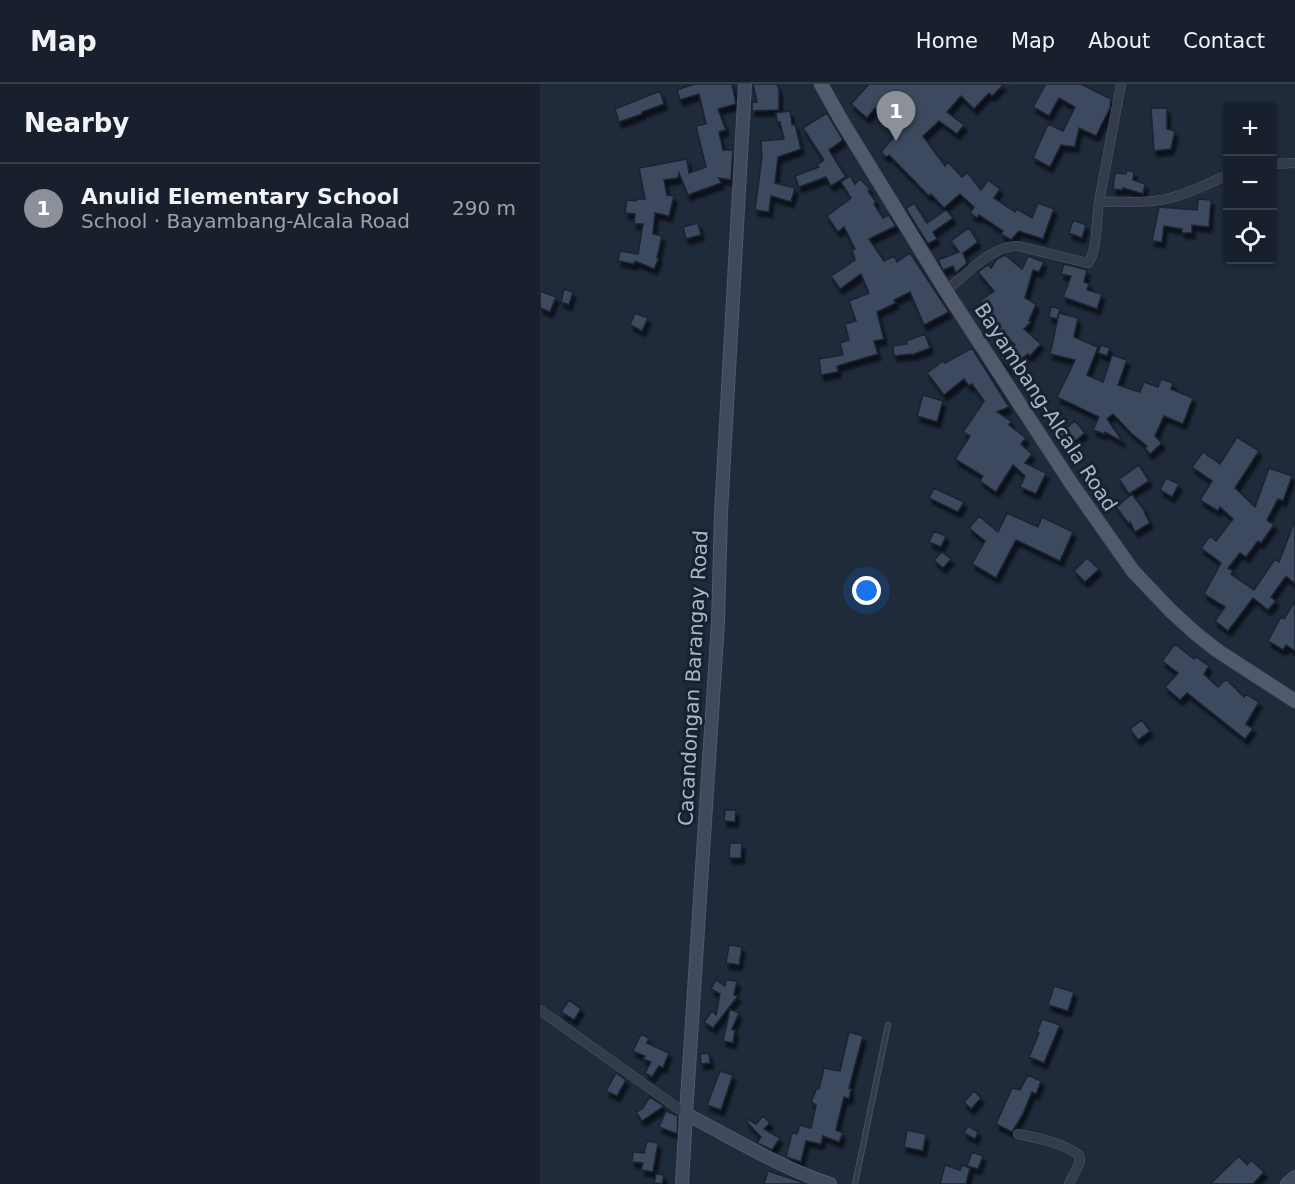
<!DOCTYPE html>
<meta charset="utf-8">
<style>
body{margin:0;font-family:"DejaVu Sans",sans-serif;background:#242d38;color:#f1f3f6}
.controls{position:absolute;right:18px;top:18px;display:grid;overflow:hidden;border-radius:6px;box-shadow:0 2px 4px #0004}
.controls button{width:54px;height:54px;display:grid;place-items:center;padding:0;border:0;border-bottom:2px solid #363e48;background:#17202c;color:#f1f3f6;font:30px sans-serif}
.you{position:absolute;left:327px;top:507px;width:21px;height:21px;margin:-15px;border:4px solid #fff;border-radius:50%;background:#1a73e8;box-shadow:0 0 0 9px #1a73e833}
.badge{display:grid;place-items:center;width:39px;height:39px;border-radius:50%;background:#8c9099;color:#fff;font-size:20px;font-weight:700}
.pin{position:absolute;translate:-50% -50px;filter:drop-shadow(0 2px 3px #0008)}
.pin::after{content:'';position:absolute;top:32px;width:21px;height:18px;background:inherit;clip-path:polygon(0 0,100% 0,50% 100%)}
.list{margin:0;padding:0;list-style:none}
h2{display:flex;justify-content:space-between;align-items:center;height:78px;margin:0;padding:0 24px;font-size:26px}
h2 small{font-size:20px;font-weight:400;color:#9ea3a9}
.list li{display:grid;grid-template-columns:39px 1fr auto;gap:18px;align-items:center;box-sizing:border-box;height:90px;padding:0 24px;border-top:2px solid #363e48}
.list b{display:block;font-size:22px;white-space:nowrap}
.list p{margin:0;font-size:20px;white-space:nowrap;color:#9ea3a9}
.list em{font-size:20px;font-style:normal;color:#9ea3a9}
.icon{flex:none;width:33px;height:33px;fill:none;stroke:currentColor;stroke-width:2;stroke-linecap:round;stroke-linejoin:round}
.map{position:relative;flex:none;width:755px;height:1100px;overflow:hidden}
header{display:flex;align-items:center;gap:36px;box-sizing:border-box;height:84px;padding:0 30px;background:#17202c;border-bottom:2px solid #363e48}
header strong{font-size:28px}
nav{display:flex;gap:33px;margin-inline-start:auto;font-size:21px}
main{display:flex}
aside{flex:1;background:#17202c}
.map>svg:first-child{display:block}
</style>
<header>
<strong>Map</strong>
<nav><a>Home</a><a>Map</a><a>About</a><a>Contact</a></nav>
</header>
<main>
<aside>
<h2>Nearby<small></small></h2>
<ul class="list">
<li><span class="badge">1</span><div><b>Anulid Elementary School</b><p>School · Bayambang-Alcala Road</p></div><em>290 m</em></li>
</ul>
</aside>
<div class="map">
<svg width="755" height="1100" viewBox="0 0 755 1100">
<defs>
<filter id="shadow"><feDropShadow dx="3" dy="5.5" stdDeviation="1.5" flood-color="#0009"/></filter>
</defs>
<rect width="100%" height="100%" fill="#1f2a3b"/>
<path fill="#3d495e" stroke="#1a2332" stroke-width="1.5" filter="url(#shadow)" d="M154,0H192L196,20L178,25L186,46L179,48L183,66H193L191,96L179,94L181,99L148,111L139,89L138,94L124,96L127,111L134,112L129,132L115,129L113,150L122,152L117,174H119L114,185L95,177L94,180L78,177L80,167L98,170L103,140H94L95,130L85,129L87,116L96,117V115H105L99,84L147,75L149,89L166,83L156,42L166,40L159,10L140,16L137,6Z
M213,0H237L239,6V26L212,27V18H217Z
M329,0H464L452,12L449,9L434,25L421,12L407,28L424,41L417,50L399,37L383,52L405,82L408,78L422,93L428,89L441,106L448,96L460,105L454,114L475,128L477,125L492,134L498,119L514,125L503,155L479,147L471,156L461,150L463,147L439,131L437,134L430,129L434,123L420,110L404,124L391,110L389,112L349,71L346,73L341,68L359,47L335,24L327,34L311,20Z
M506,0H541L571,15L570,24L556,52L539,44L535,63L521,61L510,83L493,74L508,40L523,47L535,23L519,14L509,32L493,23Z
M120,7L124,20L102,28V30L79,38L75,25Z
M611,24H627V45L635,47L631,65L614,67Z
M250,27L252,41L255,40L261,65L238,73L235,99L255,104L251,118L231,112L229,128L215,126L222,73L221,57L244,55L240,38H237L236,29Z
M287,29L303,56L289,66L306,93L291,102L286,93L259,103L255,92L279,83L277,81L284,76L263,44Z
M587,86L594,88L593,96L605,100L603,110L583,104L582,106L573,105L575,89L586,90Z
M310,92L315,100L320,95L330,105L328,107L336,118L334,120L343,134L349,131L356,142L329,155L344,177L354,172L357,178L370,169L409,228L384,241L370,208L354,216L356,219L337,228L344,255L334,257L338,270L297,282L298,288L281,291L279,275L303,271L300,259L309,256L305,240L316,237L309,217L329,209L321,190L300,205L291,192L315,176L312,166L315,165L304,143L298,148L287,132L311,114L301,98Z
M658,115L671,116L669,143L652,141V149H642V145L624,142L622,158L612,157L619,123L657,126Z
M374,119L387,139L406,126L413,134L393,148L397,155L388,160L366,125Z
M533,136L546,141L542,154L529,149Z
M158,139L161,151L146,155L143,143Z
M429,144L438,158L423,169L427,179L416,189L413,182L403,186L398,176L419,168L411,157Z
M465,171L482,185L488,172L504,178L499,188L493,186L485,214L496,220L489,237L491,238L484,245L501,260L490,272L488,270L469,284L460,273L475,261L451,238L449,239L444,231L448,228L440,217L454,207L438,188L448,181L451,184L457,175Z
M524,180L547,186L544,198L549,200L547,206L562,210L557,225L523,213L531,192L521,190Z
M24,205L33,208L29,221L21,218Z
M0,207L16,213L10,228L0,224Z
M511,222L520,225L517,235L509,233Z
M95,229L108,234L102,247L90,241Z
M519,229L538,234L534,253L558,263L547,291L563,298L572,271L587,276L578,301L600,308L604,298L618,303L621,295L633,299L631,305L653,314L643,340L624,332L615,352L622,359L610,370L605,364L607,362L592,350L573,330L567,335L583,358L565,348L564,350L553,346L559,333L517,313L535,276L510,270Z
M385,250L390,264L372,271L371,270L354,272L353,262L367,260L366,257Z
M561,261L570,264L567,272L558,269Z
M432,264L469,323L457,328L471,337L469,341L486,354L481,360L492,370L485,379L506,389L496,410L480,403L485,392L473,381L456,408L440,397L443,392L415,375L430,352L423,348L444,317L432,300L429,302L424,295L404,311L387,289L403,277L405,279Z
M383,311L403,317L397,338L377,332Z
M535,337L545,349L527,364L517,352Z
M697,353L719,367L695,404L715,423L729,384L752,392L743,417L738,415L727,436L734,441L721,459L718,457L706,473L700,469L688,484L693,487L691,490L714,506L735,475L739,478L755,436V500L746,492L731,513L736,517L728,526L713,514L688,547L675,537L685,523L664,510L681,479L661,464L670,452L676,457L693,435L680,423L678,427L660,416L672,397L652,383L663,368L680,380Z
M599,381L609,397L589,410L579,395Z
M626,394L639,400L632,413L620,406Z
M394,404L424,418L418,428L389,414Z
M592,410L605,427L604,428L610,439L595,448L590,438L589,440L576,423Z
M467,429L498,443L502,433L533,448L520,477L476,456L456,494L432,480L445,457L429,444L439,432L458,448Z
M394,447L406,452L401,463L389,458Z
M402,468L411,475L403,484L394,476Z
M547,474L559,485L545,498L534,487Z
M755,517V567L746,561L743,566L728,557L741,533L744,535Z
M635,560L654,575L656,573L669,582L664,590L678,603L686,595L704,613L706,610L719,618L706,640L713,645L705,655L647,609L640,616L625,603L638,589L622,577Z
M602,636L610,647L598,656L590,645Z
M185,726H196L195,738L184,737Z
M190,759H202L201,774H189Z
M189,861L202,863L199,881L186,879Z
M176,896L185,902L186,896L197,897L194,911L198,912L173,944L164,938L172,927L176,931L180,910L171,905Z
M514,902L534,908L528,927L508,921Z
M29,916L41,925L34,936L21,928Z
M190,925L199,929L192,945L195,946L193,959L183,957Z
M502,935L520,941L504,979L489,973L499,949L497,948Z
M309,948L323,952L309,1004L311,1005L309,1015L304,1013L296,1046L303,1049L299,1058L283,1052L281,1060L266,1057L261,1078L246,1073L252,1049L257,1050L260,1041L271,1044L276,1021L271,1018L277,1004L279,1005L284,984L300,987Z
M101,950L109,954L107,959L129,969L123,984L119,982L112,993L105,989L111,978L103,975L105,972L93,967Z
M169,969L170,979L161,980L160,970Z
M180,987L193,991L181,1026L167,1021Z
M76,989L86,996L77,1012L66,1007Z
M488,991L501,997L496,1010L492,1008L483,1030L472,1048L456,1040L472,1004L480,1006Z
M434,1007L441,1014L431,1025L424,1018Z
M110,1013L124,1022L102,1037L96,1028L102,1025Z
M126,1027L138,1032L137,1050L119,1043Z
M223,1032L230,1039L224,1045L240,1054L232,1066L217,1059L221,1053L206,1037L207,1035L216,1040Z
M428,1042L438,1048L435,1055L424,1049Z
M367,1046L386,1050L383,1067L364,1063Z
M107,1057L118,1059L113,1088L101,1086L103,1079L92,1078L93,1068L104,1069Z
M432,1068L443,1072L438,1085L427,1082Z
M699,1072L707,1081L711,1076L724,1088L713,1100H670Z
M405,1081L420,1086L422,1081L430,1084L426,1100H400Z
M228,1087L262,1098L261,1100H224Z
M116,1090L124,1091L122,1100L114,1099Z"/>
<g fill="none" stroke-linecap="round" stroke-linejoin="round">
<defs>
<path id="lane" d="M315,1100L348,941"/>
<path id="street" d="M732,80L755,79
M559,118L581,0
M406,207C424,192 454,160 478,162L548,179C558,167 556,134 559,118C583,117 607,120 630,114C651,109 668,99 688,91
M0,926L146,1030
M478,1050C498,1054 523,1059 539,1071L540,1078L529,1100"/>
<path id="secondary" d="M205,0L181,429L178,538L146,1030C193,1054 239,1083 290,1100
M142,1100L146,1030
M747,1100L755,1093"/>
<path id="primary" d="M281,0L301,36L406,207L531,399L593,487L631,527L655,549L678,567L755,617"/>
</defs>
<use href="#lane" stroke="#505969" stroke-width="6"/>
<use href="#street" stroke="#505969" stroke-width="10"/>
<use href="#secondary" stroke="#505969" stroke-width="14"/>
<use href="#primary" stroke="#3c4555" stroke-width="15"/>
<use href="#lane" stroke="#333c4b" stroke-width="4.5"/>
<use href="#street" stroke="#333c4b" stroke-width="9"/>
<use href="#secondary" stroke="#404a5f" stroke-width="12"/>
<use href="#primary" stroke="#505a6c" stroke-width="14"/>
</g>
<g text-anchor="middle" stroke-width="6" stroke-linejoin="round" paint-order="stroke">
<g font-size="20" fill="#adb6c8" stroke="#182130">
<text transform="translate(506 323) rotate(57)" y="7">Bayambang-Alcala Road</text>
<text transform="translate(153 594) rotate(-87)" y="7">Cacandongan Barangay Road</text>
</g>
</g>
</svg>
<div class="controls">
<button>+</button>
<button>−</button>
<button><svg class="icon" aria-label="locate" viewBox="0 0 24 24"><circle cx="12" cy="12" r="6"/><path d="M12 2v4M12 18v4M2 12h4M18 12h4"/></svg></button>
</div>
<div class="you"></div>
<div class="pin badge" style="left:356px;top:57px">1</div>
</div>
</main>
